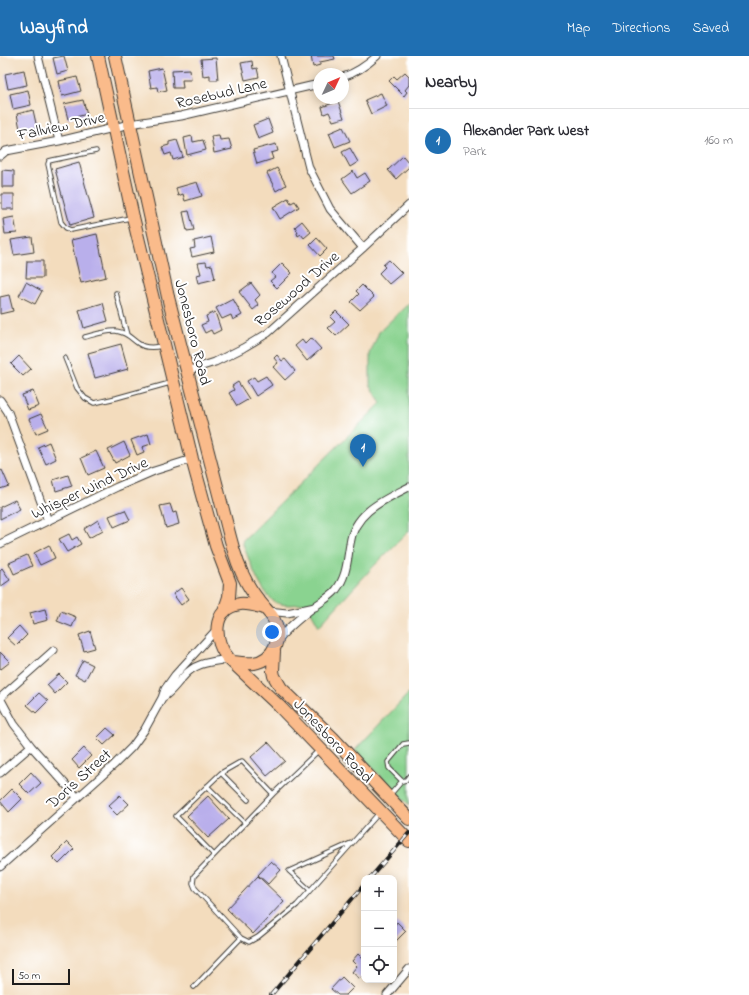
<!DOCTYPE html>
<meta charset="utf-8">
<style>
body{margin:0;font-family:"Indie Flower",sans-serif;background:#f2f2f3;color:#2b2b33}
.controls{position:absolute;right:12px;bottom:12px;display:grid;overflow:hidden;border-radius:8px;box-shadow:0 2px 10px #0003}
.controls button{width:36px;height:36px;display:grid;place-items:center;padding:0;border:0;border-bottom:1px solid #e1e1e2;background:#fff;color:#2b2b33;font:20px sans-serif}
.compass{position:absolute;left:313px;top:12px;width:36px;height:36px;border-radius:50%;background:#fff;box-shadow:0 2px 10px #0003;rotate:46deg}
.scale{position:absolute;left:12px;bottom:10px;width:58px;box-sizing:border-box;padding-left:4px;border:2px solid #1c1c1c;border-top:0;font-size:11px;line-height:14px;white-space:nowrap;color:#1c1c1c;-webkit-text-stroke:3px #fff;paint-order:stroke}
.you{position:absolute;left:272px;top:576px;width:14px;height:14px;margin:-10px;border:3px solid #fff;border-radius:50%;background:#1a73e8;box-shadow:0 0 0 6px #1a73e833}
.badge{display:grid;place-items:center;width:26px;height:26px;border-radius:50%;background:#1f6fb2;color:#fff;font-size:13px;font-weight:700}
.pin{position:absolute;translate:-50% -33px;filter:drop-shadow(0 1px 2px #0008)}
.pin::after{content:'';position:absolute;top:21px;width:14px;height:12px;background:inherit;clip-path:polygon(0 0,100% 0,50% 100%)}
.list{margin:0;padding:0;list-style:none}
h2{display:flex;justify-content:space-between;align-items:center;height:52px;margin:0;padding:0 16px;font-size:17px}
h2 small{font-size:13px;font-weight:400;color:#7c7c81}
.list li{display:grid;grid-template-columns:26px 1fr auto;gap:12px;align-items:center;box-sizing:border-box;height:64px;padding:0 16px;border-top:1px solid #e1e1e2}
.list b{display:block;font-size:15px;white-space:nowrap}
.list p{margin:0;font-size:13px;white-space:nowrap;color:#7c7c81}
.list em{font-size:13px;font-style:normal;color:#7c7c81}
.icon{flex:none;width:22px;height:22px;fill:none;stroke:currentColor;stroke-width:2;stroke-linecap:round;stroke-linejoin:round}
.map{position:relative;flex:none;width:409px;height:939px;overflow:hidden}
header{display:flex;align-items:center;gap:24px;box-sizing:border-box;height:56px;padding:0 20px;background:#1f6fb2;color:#fff}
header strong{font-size:19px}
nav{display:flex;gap:22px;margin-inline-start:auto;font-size:14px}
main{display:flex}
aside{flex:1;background:#fff}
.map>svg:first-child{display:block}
</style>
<header>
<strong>Wayfind</strong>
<nav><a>Map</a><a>Directions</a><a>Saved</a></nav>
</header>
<main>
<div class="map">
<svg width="409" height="939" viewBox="0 0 409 939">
<rect width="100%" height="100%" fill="#fff"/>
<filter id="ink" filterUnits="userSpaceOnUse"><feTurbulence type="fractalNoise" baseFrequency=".025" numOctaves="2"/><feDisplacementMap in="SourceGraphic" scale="8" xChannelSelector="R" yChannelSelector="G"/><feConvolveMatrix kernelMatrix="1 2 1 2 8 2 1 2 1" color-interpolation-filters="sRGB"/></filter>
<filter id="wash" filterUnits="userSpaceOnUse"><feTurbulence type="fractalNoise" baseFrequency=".012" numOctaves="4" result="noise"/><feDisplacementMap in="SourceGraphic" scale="16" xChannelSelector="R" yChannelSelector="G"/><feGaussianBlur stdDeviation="0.9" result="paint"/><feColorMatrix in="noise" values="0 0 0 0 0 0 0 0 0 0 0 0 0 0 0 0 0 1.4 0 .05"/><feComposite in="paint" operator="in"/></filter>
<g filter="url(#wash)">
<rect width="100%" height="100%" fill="#f3dcbd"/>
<path fill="#8ad390" stroke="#537856" d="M409,247V475L372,512L319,570L306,547C297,549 285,550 277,547C262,542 247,499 242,485L381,347L370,328V298L379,276Z
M409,637V749L355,694Z"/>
<g id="blocks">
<path fill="#b9afeb" d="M64,0L68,15L57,18L53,2Z
M311,0H334L335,3L320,6V9L313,11Z
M216,2L218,24H210V19L203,20L201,3Z
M252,5L253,13L257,12L259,21L245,24L241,7Z
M162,12L167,34L158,36L157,31L151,32L148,15Z
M190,13L191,24H182L183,32H173L172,14Z
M24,14L27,29L8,33L5,18Z
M405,16L409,20V29L405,34L407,36L404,40L389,25L394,20L397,23Z
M77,21L81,35L62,40L59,25Z
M28,34L31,49L13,53L10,38Z
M381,37L387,50L371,58L365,44Z
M83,44L87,58L68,63L64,48Z
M338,45L344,62L333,65L329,56L324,58L322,51Z
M33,54L37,72L27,74V71L20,73L17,58Z
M268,63L273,77L258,83L253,69Z
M343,71L350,85L335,91L329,77Z
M219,79L220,84L229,83L232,93L214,97L211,80Z
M192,80L193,86L203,84L206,94L187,99L184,82Z
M177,84L183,101L173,104L171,97L165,99L162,91L169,89V86Z
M276,88L278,95L271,97L273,103L257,108L253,94Z
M350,92L358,106L350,111L342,96Z
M403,100L409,107V111L396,123L388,114Z
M79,106L94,162L70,169L55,113Z
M277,112L286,129L276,135L267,117Z
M2,114L14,115V131H2Z
M353,115L357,122L365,117L370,125L352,137L342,123Z
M197,126L202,140L185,145L183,138L178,140L176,132Z
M2,138H14V153H2Z
M288,142L291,147L295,145L299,151L280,163L273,151Z
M189,155L194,174L187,175L183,156Z
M14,161L17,177L5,178L3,163Z
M302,165L311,176L304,182L301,178L298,180L297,177L298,176L295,171Z
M97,178L106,221L81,227L71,184Z
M32,181L34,196L14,199L11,184Z
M211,181L214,196L192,201L190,193L195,192L194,185Z
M317,182L327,193L320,200L310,189Z
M389,204L402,217L389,228L379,217L385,211L383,209Z
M27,205H43V222H26Z
M206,206L207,210L212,209L215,223L198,227L196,219L201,218L198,207Z
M282,207L292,217L277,232L270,225L275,221L272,217Z
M26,226L42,235L35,248L19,240Z
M251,227L260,239L255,244L259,249L253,254L239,236Z
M362,229L374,241L360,254L351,246L359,238L356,235Z
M9,239L13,255L0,258V241Z
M233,243L242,259L233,264L231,259L222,263L216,252Z
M103,247L108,265L84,272L79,254Z
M336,255L349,268L336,280L328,272L335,266L330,261Z
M215,256L221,274L213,278L211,274L205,277L201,269L208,266L206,260Z
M311,282L321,293L307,305L295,290L302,284L305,288Z
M121,288L128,313L95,322L88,297Z
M277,299L282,305L285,303L295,315L285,324L273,311L278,307L274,302Z
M19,300L31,313L23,320L11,308Z
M266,320L272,329L256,340L247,325L254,321L257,325Z
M238,326L249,343L237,350L229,337L234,334L232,330Z
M33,335L39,350L28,354L22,339Z
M41,358L48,373L36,378L29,363Z
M148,378L151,388L142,391L144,396L137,399L131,384Z
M49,386L56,403L46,408L38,391Z
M124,386L130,399L115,407L108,394Z
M96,395L104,412L88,419L81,402Z
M2,414L9,430L0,433V415Z
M68,419L72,430L56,435L53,424Z
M15,444L20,453L0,463V451Z
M170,448L173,457L176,456L179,468L166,472L160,450Z
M125,454L130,464L114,471L109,460Z
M98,464L103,474L89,482L84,473Z
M69,478L72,484L77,481L81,488L67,496L59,483Z
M49,489L55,502L40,509L34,497Z
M27,499L32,510L14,518L9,507Z
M2,512L10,524L0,531V514Z
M181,532L189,543L181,549L173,538Z
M45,553L48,564L33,568L30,557Z
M61,555L76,561L72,571L57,565Z
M19,570L27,579L16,590L7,582Z
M90,575L95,592L84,595L79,579Z
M0,596L10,606L1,613L0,612Z
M83,604L93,609L85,624L75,619Z
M59,618L67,626L55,638L47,629Z
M39,637L48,645L36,657L27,649Z
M107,672L115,679L104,689L97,682Z
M268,686L285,705L267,720L251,701Z
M84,692L91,700L79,712L72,704Z
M31,716L41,727L29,738L19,728Z
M12,733L22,743L9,756L0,745Z
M120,739L129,748L117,759L108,750Z
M208,740L229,763L208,782L187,760Z
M67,786L74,793L59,808L52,801Z
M271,805L281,814L268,828L258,819Z
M258,820L284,845L253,878L227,853Z
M397,866L406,875L394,887V870Z
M358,898L364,904V918L360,923L352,916L357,910L352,905Z
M342,921L353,932L346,939H338L331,933Z"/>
</g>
</g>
<g filter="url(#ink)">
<use href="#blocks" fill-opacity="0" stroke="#3c3934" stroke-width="1"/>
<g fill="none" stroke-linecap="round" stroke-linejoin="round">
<defs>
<path id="lane" d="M96,95L53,104L49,105L48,108L61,166L66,172L71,174L130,162
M116,237L127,279
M85,281C93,279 108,274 116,275C137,278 133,296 162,290
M65,302L77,332L85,342L94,347L116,342L170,327
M318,695L273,738L194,820L193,827L195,832L241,882L249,886L258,881L297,849L379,757
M221,717L248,744
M402,725L389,712L388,706L403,688L409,687
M207,730L245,767
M390,739L402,725L406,724L409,720
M214,799L176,760L221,717L242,705L273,738
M310,834L289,815L351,787
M194,931L241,882"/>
<path id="street" d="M38,0L59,85
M281,0L309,112L330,153L363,192
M343,21C355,17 367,9 377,0
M0,100L6,95L59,85L130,68L181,60L319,28
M187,315L215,306L243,292L268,277L363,192L409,149
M0,344L8,356L48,465
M0,488L117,431L154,415L192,403
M268,555L287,557L315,551
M278,584C288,571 301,561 314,551C322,545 330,541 336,534C347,520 347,505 350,488C354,456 384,444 409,431
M0,642L14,668L31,690L77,741
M0,642L54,594
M162,642C172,636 176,628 184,620C196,606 212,606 229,603
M0,717L31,690
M0,811L114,709L132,691L145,673L162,642L165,633L175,619L217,573
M387,939L409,913"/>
<path id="primary" d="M98,0L133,161L192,403L216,490L230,527L229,541L224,556
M115,0L168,241L230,481C234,497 239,513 247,527C252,536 258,544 265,552C268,556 272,559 274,564C282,582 275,603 254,607C247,608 240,607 233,606
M265,552C257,550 248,547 240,548C211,552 213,586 229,603L279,650L409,785
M274,595L273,615L274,620L281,632L333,682L409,763"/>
</defs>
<use href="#lane" stroke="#3c3934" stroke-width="5.5"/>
<use href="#street" stroke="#3c3934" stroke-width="9"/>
<use href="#primary" stroke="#3c3934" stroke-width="14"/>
<use href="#lane" stroke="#fff" stroke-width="3.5"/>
<use href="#street" stroke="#fff" stroke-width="7"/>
<use href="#primary" stroke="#fabb8b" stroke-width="12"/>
<defs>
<path id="rail" d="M370,822L409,777
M271,939L364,829"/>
</defs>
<use href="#rail" stroke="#1c1c1c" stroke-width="4"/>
<use href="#rail" stroke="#fff" stroke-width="2.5" stroke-dasharray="8" stroke-linecap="butt"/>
</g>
</g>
<g text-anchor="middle" stroke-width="4" stroke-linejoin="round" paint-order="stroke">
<g font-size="16" fill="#1c1c1c" stroke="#fff">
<text transform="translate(221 36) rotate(-13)" y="6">Rosebud Lane</text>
<text transform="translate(61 69) rotate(-12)" y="6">Fallview Drive</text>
<text transform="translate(296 232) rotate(-41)" y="6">Rosewood Drive</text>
<text transform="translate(194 276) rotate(76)" y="6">Jonesboro Road</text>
<text transform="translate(89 431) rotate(-25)" y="6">Whisper Wind Drive</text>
<text transform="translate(334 684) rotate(47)" y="6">Jonesboro Road</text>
<text transform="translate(78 722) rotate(-42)" y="6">Doris Street</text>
</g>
</g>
</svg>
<div class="controls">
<button>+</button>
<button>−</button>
<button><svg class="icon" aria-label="locate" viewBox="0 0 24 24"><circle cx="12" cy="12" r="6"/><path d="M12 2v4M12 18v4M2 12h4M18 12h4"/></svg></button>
</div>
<svg class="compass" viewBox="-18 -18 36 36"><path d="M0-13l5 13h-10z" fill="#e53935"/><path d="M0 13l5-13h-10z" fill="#7c7c81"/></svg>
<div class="scale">50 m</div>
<div class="you"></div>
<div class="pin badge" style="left:363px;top:411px">1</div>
</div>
<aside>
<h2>Nearby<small></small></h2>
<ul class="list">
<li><span class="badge">1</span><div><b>Alexander Park West</b><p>Park</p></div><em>160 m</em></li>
</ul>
</aside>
</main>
